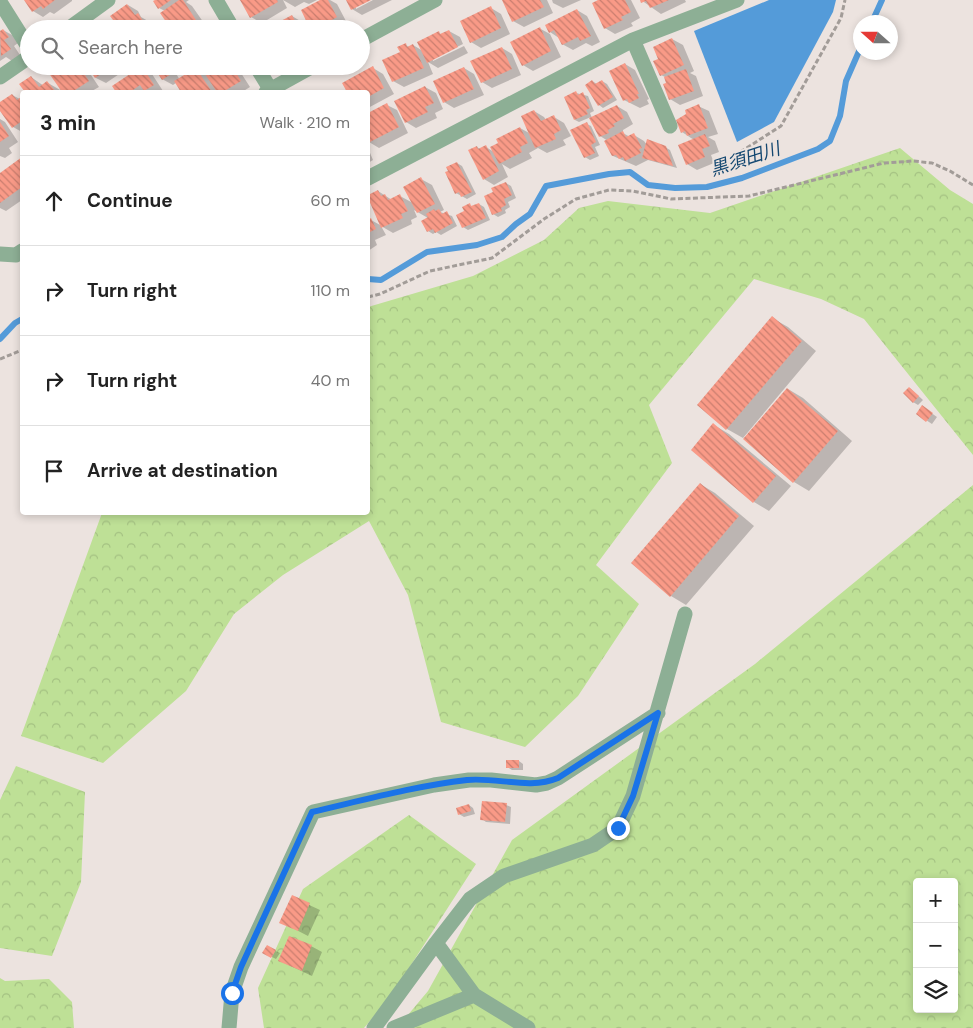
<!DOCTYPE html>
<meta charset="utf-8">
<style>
body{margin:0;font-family:"DM Sans","Noto Sans JP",sans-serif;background:#f2f2f2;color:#222}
.controls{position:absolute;right:15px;bottom:15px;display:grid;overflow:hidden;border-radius:5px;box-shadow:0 2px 8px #0003}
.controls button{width:45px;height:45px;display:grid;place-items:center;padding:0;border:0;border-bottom:1px solid #e0e0e0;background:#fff;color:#222;font:25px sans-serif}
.compass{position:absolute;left:853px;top:15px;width:45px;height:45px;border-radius:50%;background:#fff;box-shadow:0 2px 8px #0003;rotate:291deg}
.stop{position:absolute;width:15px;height:15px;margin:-11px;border:4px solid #1a73e8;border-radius:50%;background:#fff}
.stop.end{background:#1a73e8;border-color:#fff;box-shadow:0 1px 5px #0008}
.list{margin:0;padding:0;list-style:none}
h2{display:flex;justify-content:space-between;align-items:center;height:65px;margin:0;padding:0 20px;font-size:21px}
h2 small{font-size:16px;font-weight:400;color:#767676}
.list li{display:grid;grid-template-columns:32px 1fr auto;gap:15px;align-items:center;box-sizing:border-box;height:90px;padding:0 20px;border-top:1px solid #e0e0e0}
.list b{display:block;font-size:19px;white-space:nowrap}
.list em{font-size:16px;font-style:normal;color:#767676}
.icon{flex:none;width:28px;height:28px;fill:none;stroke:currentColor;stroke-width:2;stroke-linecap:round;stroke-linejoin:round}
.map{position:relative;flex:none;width:973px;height:1028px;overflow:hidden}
.search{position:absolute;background:#fff;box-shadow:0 2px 8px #0003;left:20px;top:20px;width:350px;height:55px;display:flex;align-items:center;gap:12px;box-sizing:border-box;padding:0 18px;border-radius:28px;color:#767676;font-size:19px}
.panel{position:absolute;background:#fff;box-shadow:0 2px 8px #0003;left:20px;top:90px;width:350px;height:425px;border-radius:5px}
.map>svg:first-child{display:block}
</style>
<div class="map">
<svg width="973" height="1028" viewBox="0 0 973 1028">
<defs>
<pattern id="forest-crowns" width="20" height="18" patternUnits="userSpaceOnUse" patternTransform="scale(1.25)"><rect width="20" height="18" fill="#bee096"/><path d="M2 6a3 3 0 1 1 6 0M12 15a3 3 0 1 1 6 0" fill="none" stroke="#a4c182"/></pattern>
<pattern id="building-back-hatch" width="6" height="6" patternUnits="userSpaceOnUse" patternTransform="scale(1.25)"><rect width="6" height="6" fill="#f99a87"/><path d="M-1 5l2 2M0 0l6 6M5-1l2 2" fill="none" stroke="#ca7e6f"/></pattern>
</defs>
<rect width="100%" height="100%" fill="#ece3df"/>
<path fill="url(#forest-crowns)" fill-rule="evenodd" d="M900,148L950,190L973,204V455L864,319L821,299L754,279L649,405L672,463L596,565L639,604L578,696L525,747L441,722L408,595L369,521L283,575L234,614L186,691L103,763L21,736L102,513L368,512V307L473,276L544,240L579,208L608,201L710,213Z
M973,485V1028H397L428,991L512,840L755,664ZM917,882H954V1009H917Z
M16,766L85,792L81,882L52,956L0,948V800Z
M409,815L476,864L391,996L364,1028H264L258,988L303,889Z
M0,978L5,981L49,979L72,1002L74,1028H0Z"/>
<path fill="#549bd9" d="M769,0H836L833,12L774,122L737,142L694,31Z"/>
<path fill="#0003" fill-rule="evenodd" d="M25,0H72V1L54,14L50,12L43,17L33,11Z
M157,0H189L186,2L192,6L206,26L212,29H172L165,11L159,8Z
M242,0H317L309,4L304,2L295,7L283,0L287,8L262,23L251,17Z
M322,0H330L337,4L347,23L337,29H312Z
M347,0H368L356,6V9L373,0H392L362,15L352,9Z
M506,0H547L553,13L524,27L513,21Z
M552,0H581L563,8L553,3Z
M601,0H631L640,18L631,23L633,26L615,34L605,28Z
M641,0H685L686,2L661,14Z
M128,5L138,11L141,17L148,21L154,29H116Z
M491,8L501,14L510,34L481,48L471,42Z
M577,10L587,16L600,42L592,46L586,43L573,50L562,44L559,38L550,32Z
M292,16L302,22L305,29H268Z
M539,28L550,34L561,57L533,71L523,65Z
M3,30L14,36L18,43L14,46L20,55L12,61L6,57L0,61V33Z
M449,31L460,37L463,44L433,59V61L464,46L468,53L438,68L428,62L433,74L404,87L393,81L406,45L409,47L413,45L423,51L439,33L442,35Z
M672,39L683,45L694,71L690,73L696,76L703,96L680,105L670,99L668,84L665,77L661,75L660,60Z
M502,48L512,54L521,75L492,88L482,82Z
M625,64L635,70L649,99L647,100L649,104L640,108L624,100Z
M51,66H85L99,87L90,92H27L21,85L31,77L44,86L48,83L62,91Z
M88,66H131L106,83L96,78Z
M154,66H201L202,69L199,71L208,76L213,66H217L225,71L231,67L241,73L250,87L242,92H183L176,83L173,85L162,79ZM180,70L188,74L180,80L175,72Z
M142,68L152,74L163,91L161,92H118L114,87Z
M373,68L383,74L394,94L368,108V92H348L343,84Z
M464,68L474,74L484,95L454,108L444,102Z
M592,81L597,84L602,81L607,84L617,100L603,108L599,105Z
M425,87L436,93L443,109L435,113L437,118L416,128L406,122Z
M576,93L588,96L594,111L590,113L592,118L617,106L627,112L633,124L623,130V133L630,137L634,135L644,141L647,145L665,147L670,150L677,168L648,160L636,166L613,156L608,141L600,136L591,117L579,122L575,120Z
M12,95L22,100V132L13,127L0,108V104Z
M387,105L397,110L408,133L379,148L369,142L368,139V114Z
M698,106L709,111L718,134L708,137L715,141L719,152L711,155L714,163L697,170L687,164L694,140L682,132Z
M534,111L544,117L546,120L554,117L564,123L571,136L563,140L566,145L547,153L538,148L529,153L532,158L510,169L502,164L508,177L494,185L484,179L477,147L480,149L486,147L494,152L520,128L531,134Z
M0,119L5,122L18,142L9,148L12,153L5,158L0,156Z
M587,124L591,126L600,145L595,147L599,156L590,160L585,157Z
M368,148L373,160L368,163Z
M22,158V200L6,211L0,208V175Z
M457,163L462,166L476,194L467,199L456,193Z
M421,179L432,185L444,210L440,212L452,216L457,226L441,235L436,232L433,234L428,231V218L414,210L417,217L411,220L412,224L393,233L381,226L386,235L375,240L377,245L368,251V221L371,220L382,226L378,191L392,200L400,196L413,203Z
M506,183L511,186L516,198L508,202L510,207L505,210L506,213L498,217L493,214L494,193Z
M479,204L484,207L490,220L468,230L463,227L465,212L470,205L473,207Z
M772,318L788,327L816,351L743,438L727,429L699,405Z
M910,388L923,400L918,405L913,402Z
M788,389L803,398L852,441L809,491L794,482L745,439Z
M927,410L937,417L932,424L917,414Z
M714,425L729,434L791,486L769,511L754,502L692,450Z
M700,484L715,493L754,526L686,605L671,596Z
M519,761L523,764V770H512L507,767Z
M469,805L473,808L475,814L464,817L459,814Z
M506,805L511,807L510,824L486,822L482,819Z
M292,897L320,910L308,936L281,922Z
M311,946L322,952L312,976L280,961Z
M267,947L280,953L276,959L264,953Z"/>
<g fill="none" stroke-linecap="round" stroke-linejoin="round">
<path stroke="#549bd9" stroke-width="6" d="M872,22L882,0
M368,279L381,280L427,252L477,245L502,237L516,224L530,214L546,186L609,174L630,172L648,185L675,188L707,187L742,178L818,149L830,141L840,116L846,81L860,49
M0,339L15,323L22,319"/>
</g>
<path fill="url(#building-back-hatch)" d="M24,0H55L43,9L41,6L32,12Z
M155,0H171L158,9L153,1Z
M179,0H183L196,20L183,29H171L160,13Z
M240,0H277L278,2L250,18Z
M320,0H328L337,17L316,29H310L301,10Z
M346,0H371L351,10Z
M502,0H540L544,7L512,22Z
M598,0H625L631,12L621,17L623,20L604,29L592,3Z
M640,0H669L650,8L646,1L641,3Z
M127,4L135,15L138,13L148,29H115L110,22L113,20L110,16Z
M491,6L501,28L470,43L460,21Z
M577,9L591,36L580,41L578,37L562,45L554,30L549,33L545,25Z
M292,15L299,29H266Z
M540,27L551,51L522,66L510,42Z
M3,29L9,37L4,40L11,49L1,56L0,31Z
M449,30L458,47L427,63L417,42L439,31L440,34Z
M672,38L684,65L660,76L653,61L658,59L653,47Z
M406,43L407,47L413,44L424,68L392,82L382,60L400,52L397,47Z
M502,47L512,69L481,83L470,61Z
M625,63L639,94H637L639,98L629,103L627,99L623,101L609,71Z
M49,66H79L89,81L72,92H62L46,69Z
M87,66H113L95,78Z
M142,66L154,85L144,91L140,85L133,90L134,92H116L112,86Z
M153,66H166L171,74L162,80Z
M211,66H217L221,72L232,66L241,81L223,92H217L203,71Z
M373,66L384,88L368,97V92H347L342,83Z
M464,67L474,89L443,103L433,81Z
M196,68L212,92H181L174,81Z
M686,69L694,91L669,100L663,84L666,83L664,77Z
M31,76L39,87L47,81L56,92H25L19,84Z
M592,80L595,84L602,80L613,97L598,106L585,85Z
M425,86L434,103L425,107L428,112L405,123L394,101Z
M576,91L578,95L583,92L590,108L586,110L588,114L574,120L564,97Z
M12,94L17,100L21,97L22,100V121L12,128L0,111V102Z
M387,103L399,127L368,143V113Z
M699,104L708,128L687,136L685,131L681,133L676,120L686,114L685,110Z
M617,105L624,118L613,124L615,126L608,130L609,133L599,137L589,118Z
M534,110L541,121L554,115L561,130L554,134L556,139L535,148L521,116Z
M0,122L9,136L0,142Z
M587,122L596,142L591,145L595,153L584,158L570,130Z
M520,127L528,143L520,147L522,152L499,164L490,147L498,143L496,139Z
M623,131L626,137L634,133L642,148L639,149L641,153L625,161L623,157L619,159L616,155L612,156L604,141Z
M705,134L710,146L702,149L705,157L686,165L678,145Z
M647,139L666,146L673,166L642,158Z
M486,145L499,171L483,180L468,150L477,146L478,149Z
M22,157V187L0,203V173Z
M457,162L472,192L461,197L459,192L455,194L445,172L448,171L446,167Z
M421,177L435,204L417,213L403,187Z
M506,182L512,195L504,199L506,205L501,208L502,211L492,215L484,196L493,192L491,188Z
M378,190L381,196L385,194L388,200L400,194L408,211L401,214L403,218L381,228L368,198V195Z
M470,203L471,206L479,203L486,218L462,228L456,215L464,211L462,207Z
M434,209L435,211L439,209L442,214L447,211L453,223L435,233L433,229L427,232L421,221L428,217L426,214Z
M371,218L376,229L368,233V220Z
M772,316L802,341L726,430L697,405Z
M909,387L919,396L913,403L903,393Z
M787,388L838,431L793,483L743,439Z
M922,405L933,413L926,422L916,414Z
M713,423L776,476L753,503L691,450Z
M700,483L739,516L670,597L631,563Z
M506,760H519V768H506Z
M482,801L507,803L505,822L480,820Z
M469,804L471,811L458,815L456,808Z
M292,895L310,903L298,931L279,923Z
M289,936L312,945L302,971L278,961Z
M267,945L276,950L271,958L262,953Z"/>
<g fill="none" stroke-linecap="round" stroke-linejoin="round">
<path stroke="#a29c98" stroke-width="3" stroke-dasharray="5 2.5" stroke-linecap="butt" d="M734,156L781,126L841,18L845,0
M368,297L380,294L430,271L492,258L544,219L576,199L609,190L633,191L671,199L749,196L884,163L913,161L932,163L950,171L973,185
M0,359L22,350"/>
<path stroke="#8daf95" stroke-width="15" d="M216,0L233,29
M0,2L29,48
M68,29L108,0
M361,40L435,0
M633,40L670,126
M256,66L272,92
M0,77L29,57
M266,92L313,66
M368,178L633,40L737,0
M0,254L16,255L22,251
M229,1028L232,993L241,967L313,812L434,785L469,780H491L536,785L547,783L558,778L658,713
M374,1028L436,943
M394,1028L474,995
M528,1028L474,995L436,943L470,899L504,876L593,845L618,828L633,796L685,614"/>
</g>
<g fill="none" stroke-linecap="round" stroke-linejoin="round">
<path stroke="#1a73e8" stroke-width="6" d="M232,993L241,967L312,812C364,800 415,786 467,780C498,777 529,790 558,778L658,713L633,796L618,828"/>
</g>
<g text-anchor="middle" stroke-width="4" stroke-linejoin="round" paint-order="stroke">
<g font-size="18" font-style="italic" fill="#134770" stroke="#ece3df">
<text transform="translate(745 159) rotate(-18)" y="6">黒須田川</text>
</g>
</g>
</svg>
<div class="controls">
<button>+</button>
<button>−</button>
<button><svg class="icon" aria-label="layers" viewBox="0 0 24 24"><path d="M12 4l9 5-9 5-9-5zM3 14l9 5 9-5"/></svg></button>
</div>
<svg class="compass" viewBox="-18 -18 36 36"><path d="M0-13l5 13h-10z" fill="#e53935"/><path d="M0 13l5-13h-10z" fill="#767676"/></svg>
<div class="stop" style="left:232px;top:993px"></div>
<div class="stop end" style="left:618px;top:828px"></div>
<div class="search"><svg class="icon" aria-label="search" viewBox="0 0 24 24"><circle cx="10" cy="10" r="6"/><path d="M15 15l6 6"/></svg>Search here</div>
<section class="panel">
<h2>3 min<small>Walk · 210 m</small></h2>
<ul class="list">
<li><svg class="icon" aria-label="ahead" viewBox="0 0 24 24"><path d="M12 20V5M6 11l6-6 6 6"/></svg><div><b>Continue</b></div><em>60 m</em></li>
<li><svg class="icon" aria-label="right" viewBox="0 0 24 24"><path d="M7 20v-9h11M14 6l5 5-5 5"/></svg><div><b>Turn right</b></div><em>110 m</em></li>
<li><svg class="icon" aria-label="right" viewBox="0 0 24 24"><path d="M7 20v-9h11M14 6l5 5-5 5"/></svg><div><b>Turn right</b></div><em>40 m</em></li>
<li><svg class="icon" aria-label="arrive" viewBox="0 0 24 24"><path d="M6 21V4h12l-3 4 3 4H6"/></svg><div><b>Arrive at destination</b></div></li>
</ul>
</section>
</div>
